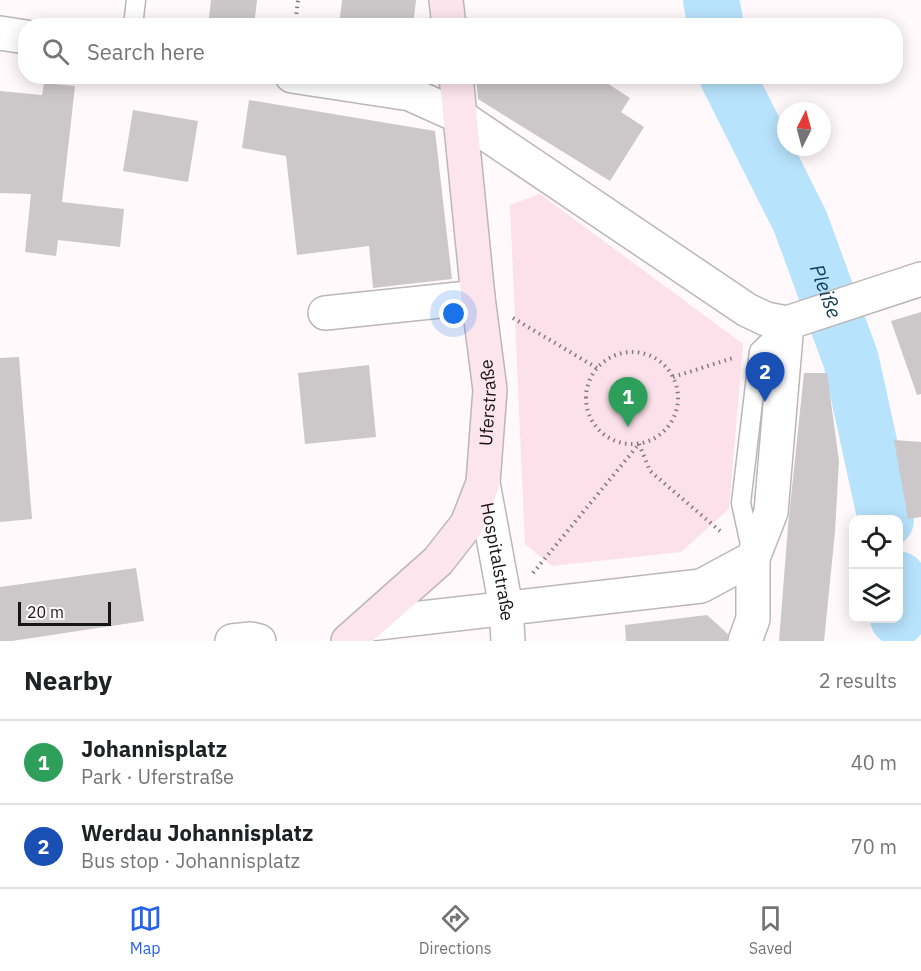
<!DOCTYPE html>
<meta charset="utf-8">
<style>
body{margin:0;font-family:"IBM Plex Sans",sans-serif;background:#f2f2f2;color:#202124}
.controls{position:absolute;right:18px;bottom:18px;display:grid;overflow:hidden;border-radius:12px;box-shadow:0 3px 15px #0003}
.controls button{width:54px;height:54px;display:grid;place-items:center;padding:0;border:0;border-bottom:2px solid #e0e0e0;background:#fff;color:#202124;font:30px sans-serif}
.compass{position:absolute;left:777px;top:102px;width:54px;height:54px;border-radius:50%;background:#fff;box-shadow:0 3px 15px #0003;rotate:6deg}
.scale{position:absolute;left:18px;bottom:15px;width:93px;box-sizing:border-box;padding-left:6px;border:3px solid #161515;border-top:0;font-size:16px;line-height:21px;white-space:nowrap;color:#161515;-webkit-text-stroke:4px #fff9fb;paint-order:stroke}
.you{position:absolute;left:454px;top:314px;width:21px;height:21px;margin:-15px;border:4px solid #fff;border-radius:50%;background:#1a73e8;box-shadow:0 0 0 9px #1a73e833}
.badge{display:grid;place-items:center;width:39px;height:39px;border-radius:50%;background:#2563eb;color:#fff;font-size:20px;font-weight:700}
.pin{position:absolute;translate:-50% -50px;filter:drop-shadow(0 2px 3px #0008)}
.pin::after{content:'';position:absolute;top:32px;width:21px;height:18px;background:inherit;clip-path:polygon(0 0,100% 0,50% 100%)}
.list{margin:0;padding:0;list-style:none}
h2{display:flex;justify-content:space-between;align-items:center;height:78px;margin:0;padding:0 24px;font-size:26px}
h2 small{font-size:20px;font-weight:400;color:#757577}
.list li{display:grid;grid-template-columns:39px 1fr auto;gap:18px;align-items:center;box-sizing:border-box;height:84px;padding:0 24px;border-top:2px solid #e0e0e0}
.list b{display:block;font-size:22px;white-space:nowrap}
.list p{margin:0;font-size:20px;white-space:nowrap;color:#757577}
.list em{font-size:20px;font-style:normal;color:#757577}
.icon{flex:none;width:33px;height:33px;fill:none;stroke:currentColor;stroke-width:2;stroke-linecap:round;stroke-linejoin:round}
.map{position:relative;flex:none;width:921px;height:641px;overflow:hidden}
.search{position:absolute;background:#fff;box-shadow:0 3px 15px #0003;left:18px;right:18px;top:18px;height:66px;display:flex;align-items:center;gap:15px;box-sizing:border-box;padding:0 21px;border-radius:24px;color:#757577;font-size:22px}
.sheet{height:246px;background:#fff}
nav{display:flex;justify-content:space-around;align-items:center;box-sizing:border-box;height:84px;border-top:2px solid #e0e0e0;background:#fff;font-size:16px;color:#757577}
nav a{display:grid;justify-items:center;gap:3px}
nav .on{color:#2563eb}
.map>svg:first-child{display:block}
</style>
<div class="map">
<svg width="921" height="641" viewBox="0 0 921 641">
<rect width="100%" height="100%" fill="#fff9fb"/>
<path fill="#fce0ea" d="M540,194L743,344L729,509L681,552L552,566L525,544L510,205Z"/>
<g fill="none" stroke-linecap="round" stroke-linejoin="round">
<g stroke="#b8e3fc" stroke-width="56">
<path d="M711,0L716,26"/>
<path id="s1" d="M727,76L800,221L851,360L886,520"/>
<path d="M898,579L903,601L898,618"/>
</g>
</g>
<path fill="#ccc7c9" d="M211,0H257L254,26H208Z
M342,0H416L413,26H339Z
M476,76H596L630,98L621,112L644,127L610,181L478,99Z
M44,83L75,86L62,202L124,209L120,247L58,240L56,256L25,252L31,194L0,193V91L42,95Z
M249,100L435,131L452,279L373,288L369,246L297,255L286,156L242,148Z
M133,110L198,121L188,182L123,171Z
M921,312V394L917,395L891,321Z
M19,357L32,519L0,522V358Z
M369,365L376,437L305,444L298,373Z
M804,373H827L839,461L835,532L824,641H779L788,526Z
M894,440L921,442V517L908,519Z
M136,568L144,621L12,641H0V587Z
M707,615L728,634L727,641H626L625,625Z"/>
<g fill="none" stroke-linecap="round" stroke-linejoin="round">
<defs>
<path id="lane" d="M133,26L136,0
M752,554L741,503L759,351L786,325"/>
<g id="street">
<path d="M0,33L26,37"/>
<path d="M292,76L410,94L461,117L747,310L766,319L787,323L921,279"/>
<path d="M325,313L478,297"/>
<path id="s2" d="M483,483L506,607L508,641"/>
<path d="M369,624L701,586L753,558L771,512L787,323"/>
<path d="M232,641L251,639L259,641"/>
<path d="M745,641L753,619V558"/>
</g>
<g id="secondary">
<path d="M446,0L449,26"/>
<path id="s3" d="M348,641L438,561L467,524L483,483L490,390L478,297L456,76"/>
</g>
</defs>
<use href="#lane" stroke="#bbb6b8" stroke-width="21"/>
<use href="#street" stroke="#bbb6b8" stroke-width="36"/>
<use href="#secondary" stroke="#bbb6b8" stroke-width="36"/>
<path stroke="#807c7d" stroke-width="4" stroke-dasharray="1.5 4.5" stroke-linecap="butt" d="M295,26L298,0
M513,318L597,368
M586 398a46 46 0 1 1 92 0a46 46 0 1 1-92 0Z
M673,377L733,358
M639,444L650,471L720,531
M533,573L639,444"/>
<use href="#lane" stroke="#fff" stroke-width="18"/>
<use href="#street" stroke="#fff" stroke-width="33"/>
<use href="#secondary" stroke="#fde5ee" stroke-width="33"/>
</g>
<g text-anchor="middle" stroke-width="5" stroke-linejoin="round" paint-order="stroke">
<g font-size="18" fill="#161515" stroke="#fff9fb">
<text dy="6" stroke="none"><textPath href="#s3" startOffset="292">Uferstraße</textPath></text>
<text dy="6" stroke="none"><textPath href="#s2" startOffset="80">Hospitalstraße</textPath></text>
</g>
<g font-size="20" font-style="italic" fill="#123d53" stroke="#fff9fb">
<text dy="7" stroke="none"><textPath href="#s1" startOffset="237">Pleiße</textPath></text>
</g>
</g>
</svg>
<div class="controls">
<button><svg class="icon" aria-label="locate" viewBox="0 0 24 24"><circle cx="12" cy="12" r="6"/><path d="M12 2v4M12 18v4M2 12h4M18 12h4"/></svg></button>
<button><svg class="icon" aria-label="layers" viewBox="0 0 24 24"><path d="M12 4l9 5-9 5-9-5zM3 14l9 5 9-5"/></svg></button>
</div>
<svg class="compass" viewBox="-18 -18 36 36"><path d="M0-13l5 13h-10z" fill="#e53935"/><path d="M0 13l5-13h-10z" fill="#757577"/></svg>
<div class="scale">20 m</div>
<div class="you"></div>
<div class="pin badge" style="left:628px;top:427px;background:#2e9e5b">1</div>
<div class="pin badge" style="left:765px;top:402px;background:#1a4fb4">2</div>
<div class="search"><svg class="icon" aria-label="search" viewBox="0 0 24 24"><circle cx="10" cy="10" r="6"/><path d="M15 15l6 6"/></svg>Search here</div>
</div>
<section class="sheet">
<h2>Nearby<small>2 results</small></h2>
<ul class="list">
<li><span class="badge" style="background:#2e9e5b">1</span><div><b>Johannisplatz</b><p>Park · Uferstraße</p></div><em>40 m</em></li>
<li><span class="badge" style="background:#1a4fb4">2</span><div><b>Werdau Johannisplatz</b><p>Bus stop · Johannisplatz</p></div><em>70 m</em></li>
</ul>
</section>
<nav>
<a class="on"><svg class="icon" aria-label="map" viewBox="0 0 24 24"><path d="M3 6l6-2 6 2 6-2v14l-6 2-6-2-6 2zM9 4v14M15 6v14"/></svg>Map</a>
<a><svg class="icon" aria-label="directions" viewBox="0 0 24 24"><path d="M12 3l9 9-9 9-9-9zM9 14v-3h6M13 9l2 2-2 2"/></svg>Directions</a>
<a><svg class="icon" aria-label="saved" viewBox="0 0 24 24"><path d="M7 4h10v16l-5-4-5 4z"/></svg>Saved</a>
</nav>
